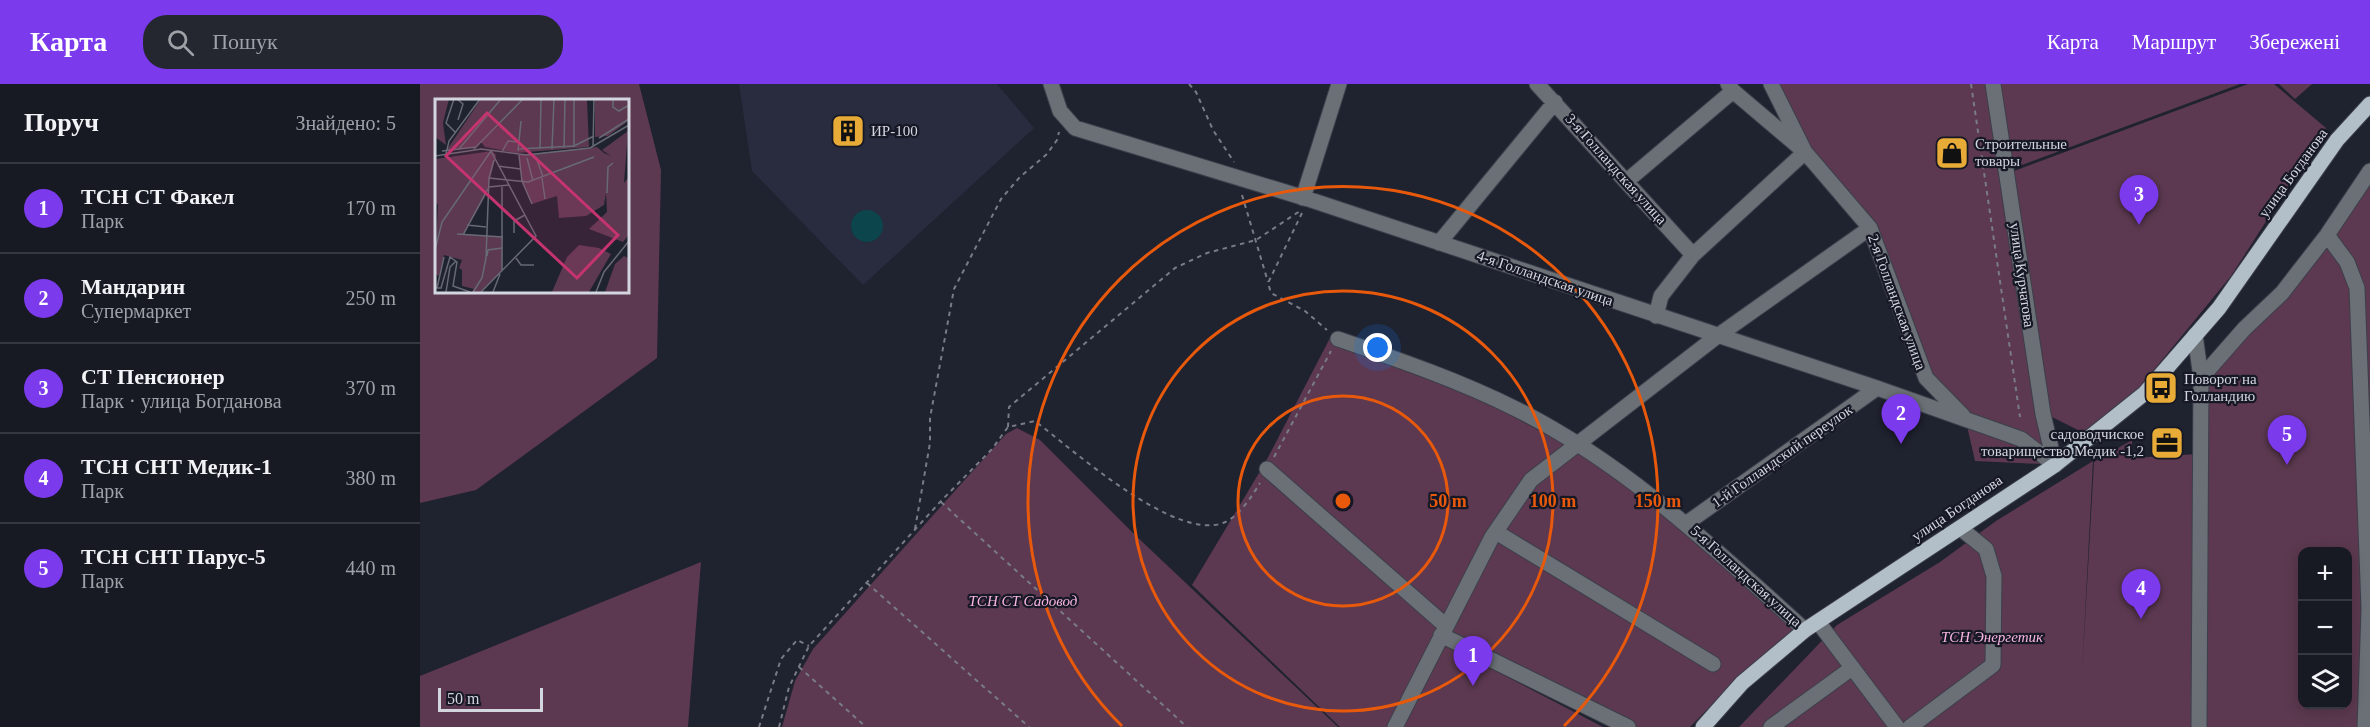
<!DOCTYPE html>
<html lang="uk">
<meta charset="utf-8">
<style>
body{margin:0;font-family:"Times New Roman",serif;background:#242730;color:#f1f3f6}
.controls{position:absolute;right:18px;bottom:18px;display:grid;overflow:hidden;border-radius:12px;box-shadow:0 3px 15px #0003}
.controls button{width:54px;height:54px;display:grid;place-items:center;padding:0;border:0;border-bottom:2px solid #363841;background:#171a23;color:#f1f3f6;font:30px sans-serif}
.scale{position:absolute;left:18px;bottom:15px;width:105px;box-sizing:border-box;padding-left:6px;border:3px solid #d4d6df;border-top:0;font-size:16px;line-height:21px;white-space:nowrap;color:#d4d6df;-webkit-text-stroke:4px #161825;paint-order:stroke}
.you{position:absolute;left:958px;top:264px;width:21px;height:21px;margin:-15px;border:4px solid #fff;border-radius:50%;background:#1a73e8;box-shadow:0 0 0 9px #1a73e833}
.badge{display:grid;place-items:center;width:39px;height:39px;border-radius:50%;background:#7c3aed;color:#fff;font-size:20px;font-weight:700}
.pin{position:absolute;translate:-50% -50px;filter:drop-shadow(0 2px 3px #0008)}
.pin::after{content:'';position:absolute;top:32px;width:21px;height:18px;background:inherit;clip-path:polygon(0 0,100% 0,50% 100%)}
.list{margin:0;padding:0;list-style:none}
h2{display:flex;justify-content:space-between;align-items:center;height:78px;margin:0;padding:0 24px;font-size:26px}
h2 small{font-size:20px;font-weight:400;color:#9ea1a6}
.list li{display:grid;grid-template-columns:39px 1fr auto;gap:18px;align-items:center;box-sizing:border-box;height:90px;padding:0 24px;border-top:2px solid #363841}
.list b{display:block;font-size:22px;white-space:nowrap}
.list p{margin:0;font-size:20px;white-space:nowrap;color:#9ea1a6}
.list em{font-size:20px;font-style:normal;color:#9ea1a6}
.icon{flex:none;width:33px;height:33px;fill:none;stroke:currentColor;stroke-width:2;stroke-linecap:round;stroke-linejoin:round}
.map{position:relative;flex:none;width:1950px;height:643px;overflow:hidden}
header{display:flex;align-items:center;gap:36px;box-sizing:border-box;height:84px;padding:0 30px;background:#7c3aed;color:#fff}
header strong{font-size:28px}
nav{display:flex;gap:33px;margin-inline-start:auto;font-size:21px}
.search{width:420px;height:54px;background:#242730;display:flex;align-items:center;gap:15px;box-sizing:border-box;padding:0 21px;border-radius:24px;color:#9ea1a6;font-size:22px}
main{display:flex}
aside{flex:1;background:#171a23}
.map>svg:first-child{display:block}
</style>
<header>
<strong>Карта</strong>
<div class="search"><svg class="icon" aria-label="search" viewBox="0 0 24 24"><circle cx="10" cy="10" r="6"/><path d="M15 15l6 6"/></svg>Пошук</div>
<nav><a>Карта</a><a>Маршрут</a><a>Збережені</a></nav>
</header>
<main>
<aside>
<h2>Поруч<small>Знайдено: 5</small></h2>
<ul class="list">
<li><span class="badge">1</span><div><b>ТСН СТ Факел</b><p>Парк</p></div><em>170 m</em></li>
<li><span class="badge">2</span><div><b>Мандарин</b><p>Супермаркет</p></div><em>250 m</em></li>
<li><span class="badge">3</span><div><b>СТ Пенсионер</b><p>Парк · улица Богданова</p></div><em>370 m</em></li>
<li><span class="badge">4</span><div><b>ТСН СНТ Медик-1</b><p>Парк</p></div><em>380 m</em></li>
<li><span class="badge">5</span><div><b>ТСН СНТ Парус-5</b><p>Парк</p></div><em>440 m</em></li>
</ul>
</aside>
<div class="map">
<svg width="1950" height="643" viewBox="0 0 1950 643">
<rect width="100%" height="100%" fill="#1f222f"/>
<path fill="#282c3e" d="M319,0H577L614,44L443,201L332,87Z"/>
<path fill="#5c3950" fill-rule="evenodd" d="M0,0H219L241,86L237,274L56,406L0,419ZM16,16H207V207H16Z
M1352,0H1820L1583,88L1623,330L1622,380L1555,377L1545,333L1507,294L1451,143L1386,67Z
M1828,0H1854L1906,44L1811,192L1715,309L1664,349L1624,329L1586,90Z
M1859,0H1892L1875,15Z
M1950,96V643H1781L1786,294ZM1882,468H1928V620H1882Z
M910,254L1021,294L1161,369L1265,443L1376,545L1314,598L1270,643H1195L1017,551L970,643H920L772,501L845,379Z
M597,344L620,356L714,450L918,643H362L375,597L393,565L586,350Z
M1712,356V374L1778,370L1777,643H1319L1417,541L1520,478L1576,437L1673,377L1662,590L1674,378Z
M281,478L268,643H0V592Z
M1024,560L1183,643H983Z"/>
<path fill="#0c454c" d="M431 142a16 16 0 1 1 32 0a16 16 0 1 1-32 0Z"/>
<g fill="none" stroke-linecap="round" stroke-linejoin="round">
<defs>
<path id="minor" d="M631,0L640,27L655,44L888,115L1457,304L1601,355L1635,381
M1117,0L1273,171
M1308,0L1313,7L1385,68L1450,144L1506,294L1543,332
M1573,0L1623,330L1635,381
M1208,96L1313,7
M883,114L919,0
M1907,151L1927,178L1937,204L1949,525L1945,643
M1019,159L1135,18
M1236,232L1241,212L1273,171L1385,68L1351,0
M1775,251L1781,294L1779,643
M918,255C979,276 1038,296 1096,325C1205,379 1296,466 1385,546
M1781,294L1824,245L1862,209L1907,151L1950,87
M847,385L1026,542
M1267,439L1457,304
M1076,448L1293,580
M1398,538L1477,643
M1021,551L1208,643
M975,643L1072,453L1111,396L1296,253L1450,144
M1351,643L1432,584
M1490,643L1573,581L1574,492L1566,465L1540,444"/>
<path id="major" d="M1283,643L1322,599L1385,546L1635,381L1725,309L1799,224L1917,56L1950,20"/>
</defs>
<use href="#minor" stroke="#3c3f4b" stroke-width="17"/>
<use href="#major" stroke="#3c3f4b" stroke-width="17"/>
<path stroke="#797b86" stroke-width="2" stroke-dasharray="4.5 4.5" stroke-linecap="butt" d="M769,0L776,8L793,46L814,78
M1551,0L1600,333
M822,111L848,198
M882,129L848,199L851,209L885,227L907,246
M588,343L589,323L755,184L787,169L836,156L880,127
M854,373L911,267
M521,418L767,643
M495,445L510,359V334L534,205L581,115L600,93L627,70L637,56L639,48
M447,499L609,643
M379,583L446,643
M339,643L361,575L377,556L389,562
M359,643L369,603L389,562L521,417L572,365L588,343L615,337C653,366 754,457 803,439C819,433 832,412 840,399"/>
<use href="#minor" stroke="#6a7075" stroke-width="15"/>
<use href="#major" stroke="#b2bfc9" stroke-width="15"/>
</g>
<g fill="none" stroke="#e8590c" stroke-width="3">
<circle cx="923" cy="417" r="105"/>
<circle cx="923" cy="417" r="210"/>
<path d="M702 642A315 315 0 1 1 1144 642"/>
</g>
<defs>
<symbol id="building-square" viewBox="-11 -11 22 22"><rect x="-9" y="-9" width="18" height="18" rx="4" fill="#e8ab37" stroke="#161825"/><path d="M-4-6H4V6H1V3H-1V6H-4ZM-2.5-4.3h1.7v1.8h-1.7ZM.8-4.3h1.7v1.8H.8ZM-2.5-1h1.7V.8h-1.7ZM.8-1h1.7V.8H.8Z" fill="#111"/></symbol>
<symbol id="shop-square" viewBox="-11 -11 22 22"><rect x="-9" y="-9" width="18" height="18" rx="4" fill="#e8ab37" stroke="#161825"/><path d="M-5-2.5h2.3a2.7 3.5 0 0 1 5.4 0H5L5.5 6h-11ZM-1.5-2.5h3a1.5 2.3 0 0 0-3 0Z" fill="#111"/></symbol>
<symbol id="bus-square" viewBox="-11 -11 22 22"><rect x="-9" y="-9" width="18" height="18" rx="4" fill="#e8ab37" stroke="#161825"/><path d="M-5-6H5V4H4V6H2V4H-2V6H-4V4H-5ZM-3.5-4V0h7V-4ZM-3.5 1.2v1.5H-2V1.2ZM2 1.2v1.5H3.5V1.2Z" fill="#111"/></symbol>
<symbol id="office-square" viewBox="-11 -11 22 22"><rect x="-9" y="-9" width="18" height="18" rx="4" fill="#e8ab37" stroke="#161825"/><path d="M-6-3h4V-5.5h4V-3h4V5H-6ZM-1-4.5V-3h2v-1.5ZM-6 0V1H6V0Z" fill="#111"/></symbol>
</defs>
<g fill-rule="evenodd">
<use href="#building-square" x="409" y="28" width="38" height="38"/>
<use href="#shop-square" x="1513" y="50" width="38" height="38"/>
<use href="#bus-square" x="1722" y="285" width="38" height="38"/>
<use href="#office-square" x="1728" y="340" width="38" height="38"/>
</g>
<g text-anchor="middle" stroke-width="4.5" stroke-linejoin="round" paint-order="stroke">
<g font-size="15" fill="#d4d6df" stroke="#161825" text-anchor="start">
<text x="451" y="52">ИР-100</text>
<text x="1555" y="65">Строительные<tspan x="1555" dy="17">товары</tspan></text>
<text x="1764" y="300">Поворот на<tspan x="1764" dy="17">Голландию</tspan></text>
<text x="1724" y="355" text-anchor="end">садоводчиское<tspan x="1724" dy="17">товарищество Медик -1,2</tspan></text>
</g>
<g font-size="15" fill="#d4d6df" stroke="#161825">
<text transform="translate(1196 85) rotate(48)" y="5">3-я Голландская улица</text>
<text transform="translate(1873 89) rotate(-54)" y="5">улица Богданова</text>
<text transform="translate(1602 191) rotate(82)" y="5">улица Курчатова</text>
<text transform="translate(1125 194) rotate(19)" y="5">4-я Голландская улица</text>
<text transform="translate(1477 218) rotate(70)" y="5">2-я Голландская улица</text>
<text transform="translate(1362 372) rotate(-35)" y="5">1-й Голландский переулок</text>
<text transform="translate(1537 424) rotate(-34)" y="5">улица Богданова</text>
<text transform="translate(1326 492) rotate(42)" y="5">5-я Голландская улица</text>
</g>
<g font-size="15" font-style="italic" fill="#fab5e2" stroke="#161825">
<text x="603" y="522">ТСН СТ Садовод</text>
<text x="1572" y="558">ТСН Энергетик</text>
</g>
</g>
<g transform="translate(15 15)">
<rect width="194" height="194" fill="#1f222f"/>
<path d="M0,0H14L8,24L11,46L0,38ZM46,0H152L154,48L81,54L50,48L46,43L41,48L11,52ZM160,0H193V22L173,37L160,38ZM193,32L189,84L193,79V137L188,143L154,130L172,113L171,94L169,106L151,117L124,119L122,97L97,105L87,82L84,56L162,48L169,54L176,57L167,51ZM57,52L61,56L51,96L29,135L68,138L67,172L46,193H37L39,190L27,187V171L24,169L27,161L9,156L4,177L0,175L3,104L0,108V60ZM144,146L164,149L176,155L154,193H117L132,158ZM189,157L193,159V193H170L180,165Z" fill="#5c3950"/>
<path fill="none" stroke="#676a75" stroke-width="1.5" d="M19,0L11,24L21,34M22,0L28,5L23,21M178,0V8L184,12L194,6M164,39L194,20M139,48V0M158,48L159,0M129,49L130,0M24,50L66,0M39,50L88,0M83,50L139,47L159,37M105,50L106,0M117,50L119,0M7,52L41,48M83,52L86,22M67,53L73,42L83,43M11,55L14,42L45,0M84,56L87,82L97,105M0,57L46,50L91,56L155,49L194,26M101,58L108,78M92,59L98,82M63,67L85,70M54,79L93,83L159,58M107,79L110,100M172,94L173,68L178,64M32,126L51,128M79,134V122L90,116M22,135L68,138M28,136L54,88L74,86M0,151L7,123L56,52M52,157L53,151L67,149M81,159L86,166H99M67,172V88M0,189H6L15,158L22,163L18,187L35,193M2,189L9,158M11,193L15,168L21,162M38,193L47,179L51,159L54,79L59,61M46,193L101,137L56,52M58,193L65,175M161,193L169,173L194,142"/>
<path fill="#c5346f" fill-opacity="0.15" stroke="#c5346f" stroke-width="3" d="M52,14L183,136L142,179L11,57Z"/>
<rect width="194" height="194" fill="none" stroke="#d4d6df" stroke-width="3"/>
</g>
<circle cx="923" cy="417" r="9" fill="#e8590c" stroke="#161825" stroke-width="3"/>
<g font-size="18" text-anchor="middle" font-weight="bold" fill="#e8590c" stroke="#161825" stroke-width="4.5" stroke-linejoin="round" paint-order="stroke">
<text x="1028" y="423">50 m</text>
<text x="1133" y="423">100 m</text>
<text x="1238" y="423">150 m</text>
</g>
</svg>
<div class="controls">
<button>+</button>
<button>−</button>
<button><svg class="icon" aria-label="layers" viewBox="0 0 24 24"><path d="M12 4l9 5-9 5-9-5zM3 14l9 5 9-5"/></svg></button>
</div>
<div class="scale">50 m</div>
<div class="you"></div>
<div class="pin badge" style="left:1053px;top:602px">1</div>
<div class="pin badge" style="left:1481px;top:360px">2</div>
<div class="pin badge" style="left:1719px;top:141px">3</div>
<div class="pin badge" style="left:1721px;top:535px">4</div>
<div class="pin badge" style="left:1867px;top:381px">5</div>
</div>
</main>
